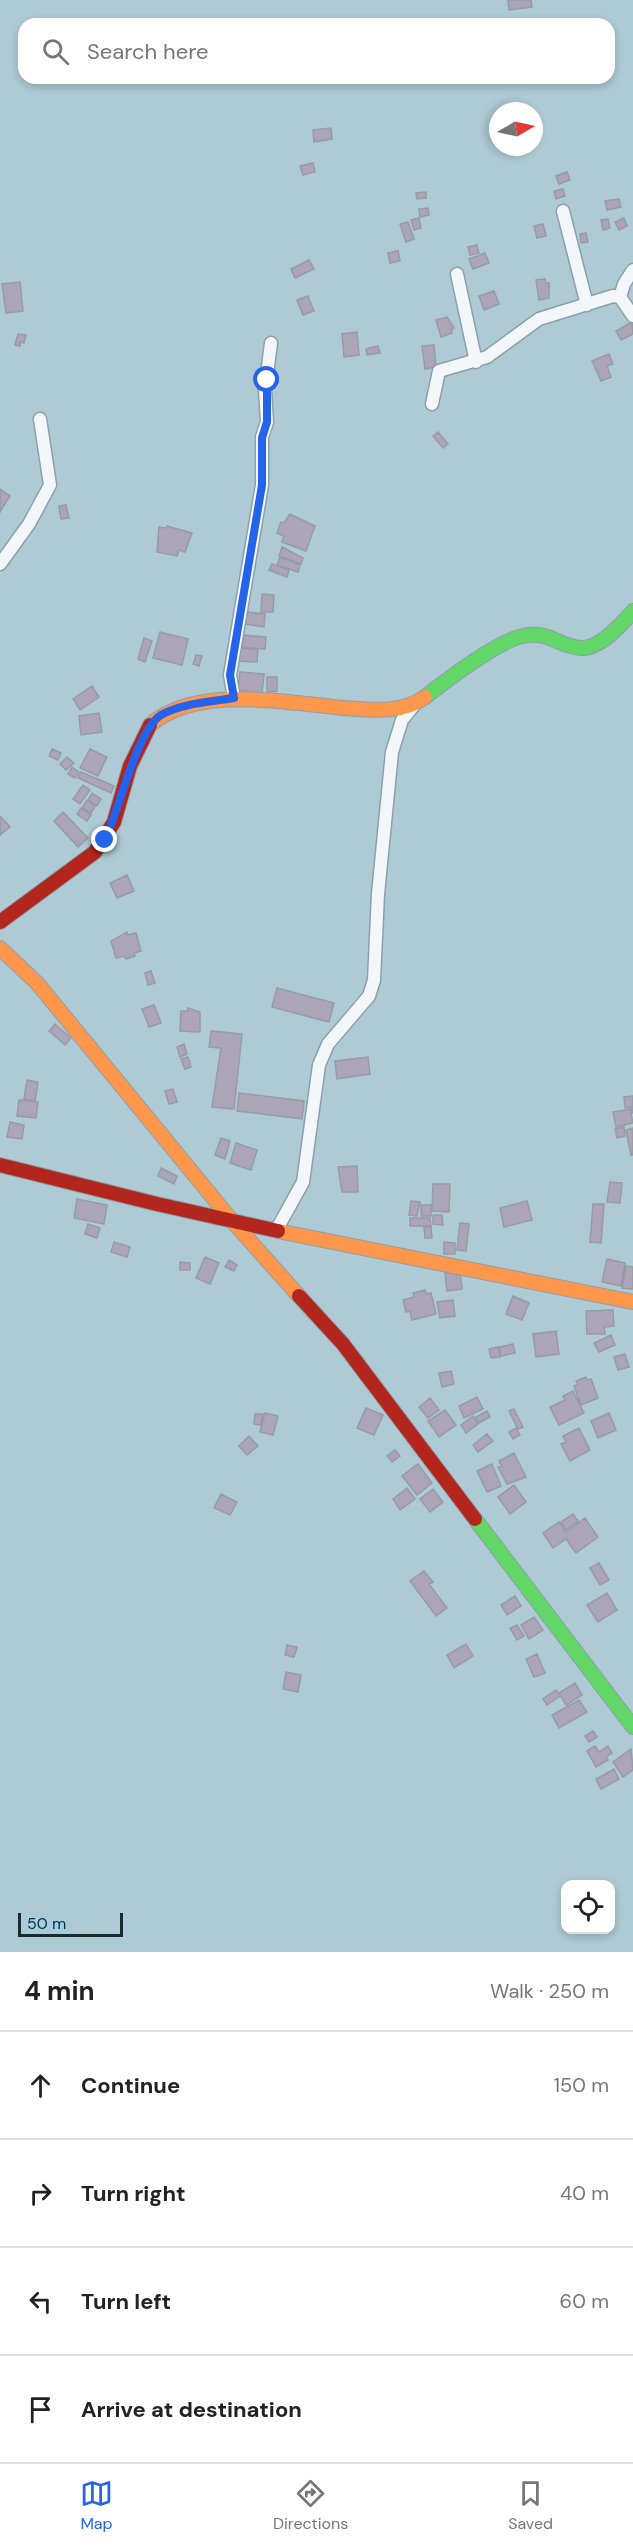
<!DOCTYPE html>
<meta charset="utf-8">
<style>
body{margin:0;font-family:"DM Sans",sans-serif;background:#f2f2f2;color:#222}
.controls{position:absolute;right:18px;bottom:18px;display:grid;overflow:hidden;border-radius:12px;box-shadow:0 3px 9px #0003}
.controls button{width:54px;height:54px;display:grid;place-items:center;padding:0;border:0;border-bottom:2px solid #e0e0e0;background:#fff;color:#222;font:30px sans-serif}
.compass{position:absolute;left:489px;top:102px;width:54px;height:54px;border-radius:50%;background:#fff;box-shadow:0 3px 9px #0003;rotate:81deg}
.scale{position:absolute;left:18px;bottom:15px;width:105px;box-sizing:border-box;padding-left:6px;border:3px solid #172b32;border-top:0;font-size:16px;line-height:21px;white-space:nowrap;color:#172b32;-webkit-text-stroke:4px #9fd1e4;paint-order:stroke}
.stop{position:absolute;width:18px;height:18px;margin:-14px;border:4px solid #2563eb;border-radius:50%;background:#fff}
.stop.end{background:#2563eb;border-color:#fff;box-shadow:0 2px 6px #0008}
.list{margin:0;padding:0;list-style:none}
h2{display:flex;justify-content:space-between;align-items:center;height:78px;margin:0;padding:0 24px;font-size:26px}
h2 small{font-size:20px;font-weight:400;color:#767676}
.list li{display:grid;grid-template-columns:39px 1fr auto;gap:18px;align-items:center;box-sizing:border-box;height:108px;padding:0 24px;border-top:2px solid #e0e0e0}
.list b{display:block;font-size:22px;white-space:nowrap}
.list em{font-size:20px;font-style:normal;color:#767676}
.icon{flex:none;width:33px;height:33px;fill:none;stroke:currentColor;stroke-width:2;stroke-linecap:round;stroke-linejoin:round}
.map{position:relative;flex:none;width:633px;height:1952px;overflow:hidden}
.search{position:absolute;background:#fff;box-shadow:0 3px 9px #0003;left:18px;right:18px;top:18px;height:66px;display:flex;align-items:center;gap:15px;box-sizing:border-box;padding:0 21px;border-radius:18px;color:#767676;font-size:22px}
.sheet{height:510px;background:#fff}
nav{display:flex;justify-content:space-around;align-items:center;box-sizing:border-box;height:84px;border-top:2px solid #e0e0e0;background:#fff;font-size:16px;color:#767676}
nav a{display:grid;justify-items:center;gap:3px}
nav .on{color:#2563eb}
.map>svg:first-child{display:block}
</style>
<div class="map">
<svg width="633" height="1952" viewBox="0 0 633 1952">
<rect width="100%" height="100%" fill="#aecad5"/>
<path fill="#aca5b7" stroke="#969ba5" stroke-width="1.5" d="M508,0H531L532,7L509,10Z
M331,128L332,139L314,142L313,130Z
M313,163L315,172L303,175L300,166Z
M567,172L570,180L559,184L556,176Z
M563,189L565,196L556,199L554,191Z
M426,192V198L417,199L416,193Z
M619,199L621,207L607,210L605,201Z
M428,208L429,215L420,217L419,209Z
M419,218L421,228L414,230L411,220Z
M624,218L627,226L619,230L615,222Z
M608,219L610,228L603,230L601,220Z
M408,222L414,239L406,242L400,224Z
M543,224L546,236L537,238L534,226Z
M586,233L588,242L581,243L580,234Z
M477,245L479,253L470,255L468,247Z
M398,251L400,261L390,263L388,253Z
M485,253L489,263L473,269L469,259Z
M309,260L314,269L295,278L291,269Z
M545,279L546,283H549V298L539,300L536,280Z
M20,282L23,311L6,313L2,284Z
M494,291L499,304L484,310L479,296Z
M308,296L314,311L303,315L297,300Z
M447,317L454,328L451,330L452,333L441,337L436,320Z
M632,322L633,334L621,340L616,331Z
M357,332L359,355L344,357L342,334Z
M18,334L26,335L24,343L20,342V346L15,345Z
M434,345L436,367L425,369L422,346Z
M378,346L380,353L367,355L366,349Z
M609,354L613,364L607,366L611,377L601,381L592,361Z
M438,432L448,444L443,448L433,436Z
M0,489L10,496L0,512Z
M66,505L69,518L61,519L59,506Z
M290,514L315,526L306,551L282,542L284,536L277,533L281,522L284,523Z
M167,526L192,533L185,552L179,550L177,556L157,552L159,527L167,528Z
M282,547L303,558L301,564L279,556Z
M280,557L300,565L298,572L277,565Z
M272,564L289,570L287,577L269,570Z
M262,594L274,595L273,612H261Z
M247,612L265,614L264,627L245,624Z
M160,632L188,639L182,665L153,658Z
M243,635L266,637L265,649L242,647Z
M144,638L152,641L145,662L138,659Z
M237,648L258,649L257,662L236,661Z
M196,655L202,656L199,666L193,664Z
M240,672L264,674L262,693L238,690Z
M267,677H277V691L267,692Z
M92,686L99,697L80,710L73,699Z
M99,713L102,732L81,735L79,716Z
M52,749L61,753L58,760L49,756Z
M90,749L107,757L98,776L80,768Z
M67,757L74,763L66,770L60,764Z
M72,767L79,772L75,778L68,774Z
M81,772L114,786L111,793L78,778Z
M83,785L90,790L80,804L73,799Z
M92,793L101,799L97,806L88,800Z
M87,800L95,806L91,813L82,808Z
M81,808L91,815L87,821L77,814Z
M63,812L88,838L78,847L54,821Z
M0,816L10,827L0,835Z
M127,875L134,891L117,898L110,883Z
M127,932L128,935L136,933L141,951L134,953L135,956L126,959L124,956L116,958L111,941Z
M151,971L155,983L148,985L145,973Z
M277,988L334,1003L329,1022L272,1007Z
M154,1005L161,1023L149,1027L142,1009Z
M188,1008L200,1012V1032L180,1031L181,1011H188Z
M55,1024L71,1038L65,1045L49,1031Z
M211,1031L242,1034L234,1109L212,1107L221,1048L209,1047Z
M184,1044L187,1054L180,1057L177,1047Z
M188,1057L191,1067L185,1069L181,1059Z
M368,1057L370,1074L337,1079L335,1061Z
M27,1080L38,1082L35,1101L24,1099Z
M173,1089L177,1102L169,1104L165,1091Z
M239,1093L304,1101L302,1119L237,1111Z
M633,1096V1113H631V1107L625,1108L624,1097Z
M19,1100L38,1102L36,1118L17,1116Z
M630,1109L633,1123L616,1127L613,1112Z
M10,1122L24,1125L22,1139L7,1137Z
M624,1127L625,1136L617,1138L615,1129Z
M633,1128V1155H631L626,1130Z
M221,1138L230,1141L225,1159L215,1155Z
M236,1143L257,1150L251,1170L230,1163Z
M357,1166L358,1192H342L338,1167Z
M161,1168L177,1176L174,1184L158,1176Z
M610,1182L622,1183L620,1203L607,1202Z
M433,1184H450L449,1212L432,1211Z
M77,1199L107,1205L104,1224L74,1218Z
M411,1201L420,1202L417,1216L409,1215Z
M527,1201L532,1220L504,1227L500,1208Z
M593,1204H604L601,1243L590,1242Z
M421,1205H431V1216H421Z
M433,1215H442L443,1225L433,1224Z
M410,1218H430L431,1226H410Z
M460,1223L469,1224L466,1251L457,1250Z
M88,1224L100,1228L97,1238L85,1234Z
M424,1227H431L432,1238H425Z
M114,1242L130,1247L127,1257L111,1252Z
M444,1242L455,1243V1254H444Z
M205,1257L219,1263L210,1284L196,1278Z
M607,1259L625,1263L621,1286L602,1282Z
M229,1260L237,1265L234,1271L225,1267Z
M180,1262L190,1263V1270H180Z
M626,1266L633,1267V1289L622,1288Z
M460,1272L462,1289L447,1291L445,1273Z
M425,1290L426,1294L431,1293L436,1314L412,1320L410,1311L406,1312L403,1300L414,1297L413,1293Z
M513,1296L529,1303L522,1320L506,1314Z
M453,1300L455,1316L440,1318L437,1302Z
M613,1310L614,1326L604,1327L605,1334H587L586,1311Z
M556,1331L559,1354L536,1357L533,1334Z
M611,1335L615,1345L599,1352L594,1343Z
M513,1344L515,1353L501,1356L499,1347Z
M498,1347L500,1357L491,1358L489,1349Z
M625,1354L629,1367L618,1370L614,1357Z
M451,1371L454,1384L442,1387L439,1373Z
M586,1377L587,1380L591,1379L598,1398L581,1405L574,1386L578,1384L576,1381Z
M573,1391L584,1413L559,1425L550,1407L565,1400L563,1396Z
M477,1397L483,1409L464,1418L459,1406Z
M430,1398L439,1410L428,1418L419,1407Z
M366,1408L383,1415L374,1435L357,1428Z
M514,1409L523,1427L518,1429L509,1411Z
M445,1410L456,1425L439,1437L428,1421Z
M487,1411L490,1417L479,1423L476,1417Z
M265,1413L278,1416L273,1435L260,1432Z
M609,1413L616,1430L598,1438L591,1421Z
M255,1414H263L261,1425L254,1424Z
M473,1416L478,1424L466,1433L461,1425Z
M516,1428L520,1435L513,1439L509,1432Z
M579,1428L590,1450L570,1461L561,1444L566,1442L563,1436Z
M487,1434L493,1441L478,1452L473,1445Z
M249,1436L258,1446L247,1455L239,1446Z
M395,1450L400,1456L392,1462L387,1456Z
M514,1453L526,1477L507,1484L498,1467L502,1466L499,1461Z
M418,1464L432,1483L417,1495L402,1476Z
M492,1464L501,1486L487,1492L477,1471Z
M514,1485L526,1502L510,1514L498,1497Z
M407,1488L415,1499L400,1510L393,1499Z
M433,1489L443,1502L430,1512L420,1499Z
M221,1494L237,1502L230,1515L214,1508Z
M573,1514L578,1521L566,1530L561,1522Z
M585,1518L598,1537L576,1553L566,1539L553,1548L543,1533L559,1522L566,1532Z
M599,1563L609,1580L600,1585L590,1568Z
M424,1571L433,1582L429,1584L447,1608L436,1616L410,1581Z
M607,1593L617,1610L598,1622L587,1605Z
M515,1596L521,1606L507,1615L501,1605Z
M534,1617L543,1630L529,1639L521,1625Z
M517,1625L524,1636L517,1640L510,1628Z
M466,1644L473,1656L454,1668L447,1655Z
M287,1645L297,1647L294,1657L285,1655Z
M537,1654L545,1673L534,1677L526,1659Z
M286,1672L301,1675L298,1692L283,1689Z
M575,1683L582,1695L566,1705L559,1693Z
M556,1690L560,1696L547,1705L543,1699Z
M579,1700L587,1712L559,1728L552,1715Z
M593,1731L597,1737L589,1742L585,1736Z
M595,1746L599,1752L608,1746L612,1753L606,1757L608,1760L596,1767L587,1751Z
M631,1749L633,1770L623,1777L613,1762Z
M614,1769L619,1779L601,1789L596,1779Z"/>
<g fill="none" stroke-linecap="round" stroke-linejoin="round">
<defs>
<path id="street" d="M563,211L587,305
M457,274L476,362
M620,297L624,284L633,270
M432,404L439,371L487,357L539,319L613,296L620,297L633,316
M0,564L29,524L50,485L40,419
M234,698L230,675L262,485V437L267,422L265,390L271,343
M277,1229L303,1182L319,1065L328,1044L369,996L374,980L378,894L392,752L402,720L415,704"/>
<path id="fast" d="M425,697C447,680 497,641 523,636C549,630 559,647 581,648C600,649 622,624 633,611
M475,1519L633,1727"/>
<path id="slow" d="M150,725C198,684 287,703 345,708C372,710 402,714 425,697
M0,948L37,983L233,1222L299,1296
M278,1231L633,1302"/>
<path id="jam" d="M0,922L95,852L114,822L130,766L150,725
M0,1165L157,1204L278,1231
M299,1296L343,1344L475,1519"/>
</defs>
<use href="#street" stroke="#8ba1aa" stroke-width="15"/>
<use href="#fast" stroke="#8ba1aa" stroke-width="16"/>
<use href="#slow" stroke="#8ba1aa" stroke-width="16"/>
<use href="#jam" stroke="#8ba1aa" stroke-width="16"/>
<use href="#street" stroke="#f3f7f9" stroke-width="12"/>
<use href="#fast" stroke="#63d668" stroke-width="14"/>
<use href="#slow" stroke="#ff974d" stroke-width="14"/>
<use href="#jam" stroke="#b3261e" stroke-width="14"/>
</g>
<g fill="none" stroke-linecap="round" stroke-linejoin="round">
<path stroke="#2563eb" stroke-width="8" d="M105,840C119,810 137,730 161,715C182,703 211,702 234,698L230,675L262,485V438L267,422V380"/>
</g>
</svg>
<div class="controls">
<button><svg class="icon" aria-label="locate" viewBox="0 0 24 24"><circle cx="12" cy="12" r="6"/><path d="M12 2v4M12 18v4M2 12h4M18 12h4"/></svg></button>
</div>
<svg class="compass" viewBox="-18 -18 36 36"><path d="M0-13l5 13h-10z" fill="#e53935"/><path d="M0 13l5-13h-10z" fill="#767676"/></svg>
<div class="scale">50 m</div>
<div class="stop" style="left:267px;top:380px"></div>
<div class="stop end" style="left:105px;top:840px"></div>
<div class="search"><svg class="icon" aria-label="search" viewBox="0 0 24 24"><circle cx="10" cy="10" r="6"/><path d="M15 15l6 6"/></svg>Search here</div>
</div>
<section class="sheet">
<h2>4 min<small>Walk · 250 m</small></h2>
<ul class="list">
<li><svg class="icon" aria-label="ahead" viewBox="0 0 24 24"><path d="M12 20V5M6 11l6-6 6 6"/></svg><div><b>Continue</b></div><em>150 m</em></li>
<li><svg class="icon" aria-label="right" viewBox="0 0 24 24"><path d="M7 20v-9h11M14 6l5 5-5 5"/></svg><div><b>Turn right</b></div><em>40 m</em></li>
<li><svg class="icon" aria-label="left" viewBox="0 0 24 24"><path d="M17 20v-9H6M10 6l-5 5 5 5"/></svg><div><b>Turn left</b></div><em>60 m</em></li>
<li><svg class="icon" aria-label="arrive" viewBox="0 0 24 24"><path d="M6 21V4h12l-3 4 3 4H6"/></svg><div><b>Arrive at destination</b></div></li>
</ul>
</section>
<nav>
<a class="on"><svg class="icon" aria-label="map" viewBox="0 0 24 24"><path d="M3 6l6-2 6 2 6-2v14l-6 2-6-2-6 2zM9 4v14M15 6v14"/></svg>Map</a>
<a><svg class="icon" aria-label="directions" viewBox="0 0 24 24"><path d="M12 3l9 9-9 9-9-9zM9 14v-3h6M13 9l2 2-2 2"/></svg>Directions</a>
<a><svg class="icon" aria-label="saved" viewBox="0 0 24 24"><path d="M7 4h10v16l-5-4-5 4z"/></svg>Saved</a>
</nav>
